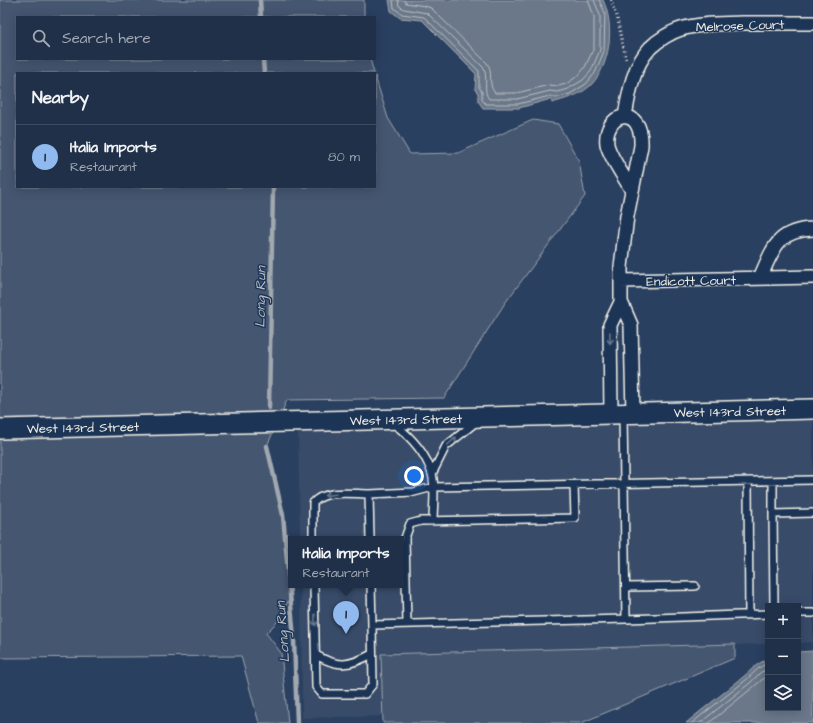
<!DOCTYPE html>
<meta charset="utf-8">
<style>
body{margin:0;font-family:"Architects Daughter",sans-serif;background:#28384f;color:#f1f3f6}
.controls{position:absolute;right:12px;bottom:12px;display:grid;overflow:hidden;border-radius:0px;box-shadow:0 2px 10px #0003}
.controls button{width:36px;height:36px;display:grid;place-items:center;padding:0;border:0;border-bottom:1px solid #3d4b60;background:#203048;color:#f1f3f6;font:20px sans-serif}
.you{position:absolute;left:414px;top:476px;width:14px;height:14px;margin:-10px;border:3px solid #fff;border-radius:50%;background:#1a73e8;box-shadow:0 0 0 6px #1a73e833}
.badge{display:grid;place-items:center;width:26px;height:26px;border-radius:50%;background:#90b9f0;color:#111;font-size:13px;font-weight:700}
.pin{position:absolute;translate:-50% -33px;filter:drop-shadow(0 1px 2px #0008)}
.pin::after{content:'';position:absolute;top:21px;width:14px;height:12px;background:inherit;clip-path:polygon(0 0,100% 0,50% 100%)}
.popup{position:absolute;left:288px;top:536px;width:116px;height:52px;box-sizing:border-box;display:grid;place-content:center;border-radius:0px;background:#203048;filter:drop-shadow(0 1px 3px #0005);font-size:13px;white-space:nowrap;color:#a2a9b4}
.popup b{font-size:15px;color:#f1f3f6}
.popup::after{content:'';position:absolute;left:50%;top:100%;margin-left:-8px;border:8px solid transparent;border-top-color:#203048}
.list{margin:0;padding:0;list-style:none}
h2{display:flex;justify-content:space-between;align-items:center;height:52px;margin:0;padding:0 16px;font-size:17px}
h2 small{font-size:13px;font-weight:400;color:#a2a9b4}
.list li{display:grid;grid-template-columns:26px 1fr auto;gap:12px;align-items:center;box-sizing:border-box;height:64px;padding:0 16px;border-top:1px solid #3d4b60}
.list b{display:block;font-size:15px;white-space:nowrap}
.list p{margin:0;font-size:13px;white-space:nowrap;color:#a2a9b4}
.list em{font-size:13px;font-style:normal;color:#a2a9b4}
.icon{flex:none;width:22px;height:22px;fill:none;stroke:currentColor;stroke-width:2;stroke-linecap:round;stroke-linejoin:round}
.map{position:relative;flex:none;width:813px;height:723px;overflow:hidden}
.search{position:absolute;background:#203048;box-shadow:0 2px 10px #0003;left:16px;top:16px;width:360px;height:44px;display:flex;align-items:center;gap:10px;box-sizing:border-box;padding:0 14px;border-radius:0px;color:#a2a9b4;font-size:15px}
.panel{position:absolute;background:#203048;box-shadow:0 2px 10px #0003;left:16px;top:72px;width:360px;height:116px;border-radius:0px}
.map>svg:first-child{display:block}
</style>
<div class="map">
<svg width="813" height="723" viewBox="0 0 813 723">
<rect width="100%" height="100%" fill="#2a4060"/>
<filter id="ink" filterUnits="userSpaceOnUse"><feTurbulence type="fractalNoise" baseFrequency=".025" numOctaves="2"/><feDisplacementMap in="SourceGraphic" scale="8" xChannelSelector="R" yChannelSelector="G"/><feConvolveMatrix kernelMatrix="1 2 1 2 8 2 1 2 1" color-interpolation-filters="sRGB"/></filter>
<g filter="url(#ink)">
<path fill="#374c69" d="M813,414V642L798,643V606H768V644L381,654L383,716L302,718L301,585H401V539H300L298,426Z"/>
<path fill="#445771" stroke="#9ca4ac" d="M0,0H364V17H17V59H370L374,73H17V187H375V76L388,118L410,154L458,153L533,120L558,124L579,161L585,196L505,303L444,398L287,400L267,446L283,515L291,595L279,620L266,633L281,653L288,723H259L241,656L0,658Z
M735,644V658L581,723H383L381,654Z"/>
<path fill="#6a788a" stroke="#a1a8b0" d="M389,0H603C615,25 611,67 589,87C578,96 565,99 552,103L551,99L519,108H483L478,101V93L475,90L476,74L422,20L400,18L391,11Z
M813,651V723H686C705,707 724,693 743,677C754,668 754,665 768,659V708H798V652Z"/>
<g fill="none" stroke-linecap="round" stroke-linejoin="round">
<path stroke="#bdc1c2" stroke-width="1" d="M393,0L394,8L402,14L424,17L479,71V87L482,92V100L486,104H518L550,96L556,98L570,94L586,84L595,73L604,51L605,13L599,0
M398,0L399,6L404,9L427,13L483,67C489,76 482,91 489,99H517L550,91L557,92L568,89L583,80L591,71L600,50V15L594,0
M404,0L406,3L425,6L431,8L487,63C494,72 487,85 495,93H517L549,85L558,86L566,84L579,75L585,67L594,48V16L588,0
M692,723C710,708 728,695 746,680C754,673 758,667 768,663
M700,723L750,683L761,672L768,669
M709,723L768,675"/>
<path stroke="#a1a8b0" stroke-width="4.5" d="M260,0L261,17
M263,59L264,73
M269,408L273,187
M267,446L283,515L294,639L297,723"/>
<defs>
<path id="lane" d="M623,415L626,619L768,614
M393,423C410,436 426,453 432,474C436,488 433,506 433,521
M432,474L446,446L476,422
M773,481V514L813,513
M748,482L749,615
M773,514L774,606
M313,539V503C325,489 352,494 369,494
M370,539L369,494L414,492L433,487L813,480
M314,585L316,687L322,694H365L373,684L372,625
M371,585L372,625L626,619
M626,587L695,586
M798,613H813
M407,624L405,538L410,524L421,521L575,518L574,485
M316,655C338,668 350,666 372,654"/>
<path id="street" d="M625,116C629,93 633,66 650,48C658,40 671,32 681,29C701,23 722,24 742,23C766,23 789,23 813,23
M632,191C626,179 609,156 607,144C603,113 643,102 641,146L627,216L621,267V302L631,325L633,413
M760,278C773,249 777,230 813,229
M621,281L813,277
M611,414L610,325L621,302"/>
<path id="secondary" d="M0,429L813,409"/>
</defs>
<use href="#lane" stroke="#f4f1e8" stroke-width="10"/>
<use href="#street" stroke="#f4f1e8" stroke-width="16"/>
<use href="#secondary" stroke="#f4f1e8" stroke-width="22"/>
<path stroke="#f4f1e8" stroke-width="2.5" stroke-dasharray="1 3" stroke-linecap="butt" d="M611,0L617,17L626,60"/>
<use href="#lane" stroke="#1d3557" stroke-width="7"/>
<use href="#street" stroke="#1d3557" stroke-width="13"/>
<use href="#secondary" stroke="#1d3557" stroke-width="19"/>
</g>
<defs><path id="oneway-shaft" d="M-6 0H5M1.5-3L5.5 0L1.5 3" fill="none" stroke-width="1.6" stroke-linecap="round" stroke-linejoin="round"/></defs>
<g stroke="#68778a">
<use href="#oneway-shaft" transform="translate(610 338) rotate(89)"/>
<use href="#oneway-shaft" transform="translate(452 441) rotate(-42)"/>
<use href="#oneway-shaft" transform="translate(330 495) rotate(173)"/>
<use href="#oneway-shaft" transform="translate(315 620) rotate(89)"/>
</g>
</g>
<g text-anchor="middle" stroke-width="3" stroke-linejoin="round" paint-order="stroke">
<g font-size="13" fill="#f4f1e8" stroke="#1d3557">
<text transform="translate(740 25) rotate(-2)" y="5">Melrose Court</text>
<text transform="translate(691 280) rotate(-1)" y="5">Endicott Court</text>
<text transform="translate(730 411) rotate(-1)" y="5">West 143rd Street</text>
<text transform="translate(406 419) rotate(-1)" y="5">West 143rd Street</text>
<text transform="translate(83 427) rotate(-1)" y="5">West 143rd Street</text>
</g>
<g font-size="14" font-style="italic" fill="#bdc1c2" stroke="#1d3557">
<text transform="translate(260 297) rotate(-89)" y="5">Long Run</text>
<text transform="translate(282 632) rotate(-94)" y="5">Long Run</text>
</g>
</g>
</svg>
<div class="controls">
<button>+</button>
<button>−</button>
<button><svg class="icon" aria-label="layers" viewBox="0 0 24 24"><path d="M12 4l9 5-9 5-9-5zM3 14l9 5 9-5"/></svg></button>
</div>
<div class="you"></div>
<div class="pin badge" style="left:346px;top:634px">1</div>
<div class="popup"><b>Italia Imports</b>Restaurant</div>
<div class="search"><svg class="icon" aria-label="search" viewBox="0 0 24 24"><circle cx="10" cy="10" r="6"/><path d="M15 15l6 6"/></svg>Search here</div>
<section class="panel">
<h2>Nearby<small></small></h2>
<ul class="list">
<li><span class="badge">1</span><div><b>Italia Imports</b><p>Restaurant</p></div><em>80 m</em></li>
</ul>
</section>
</div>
